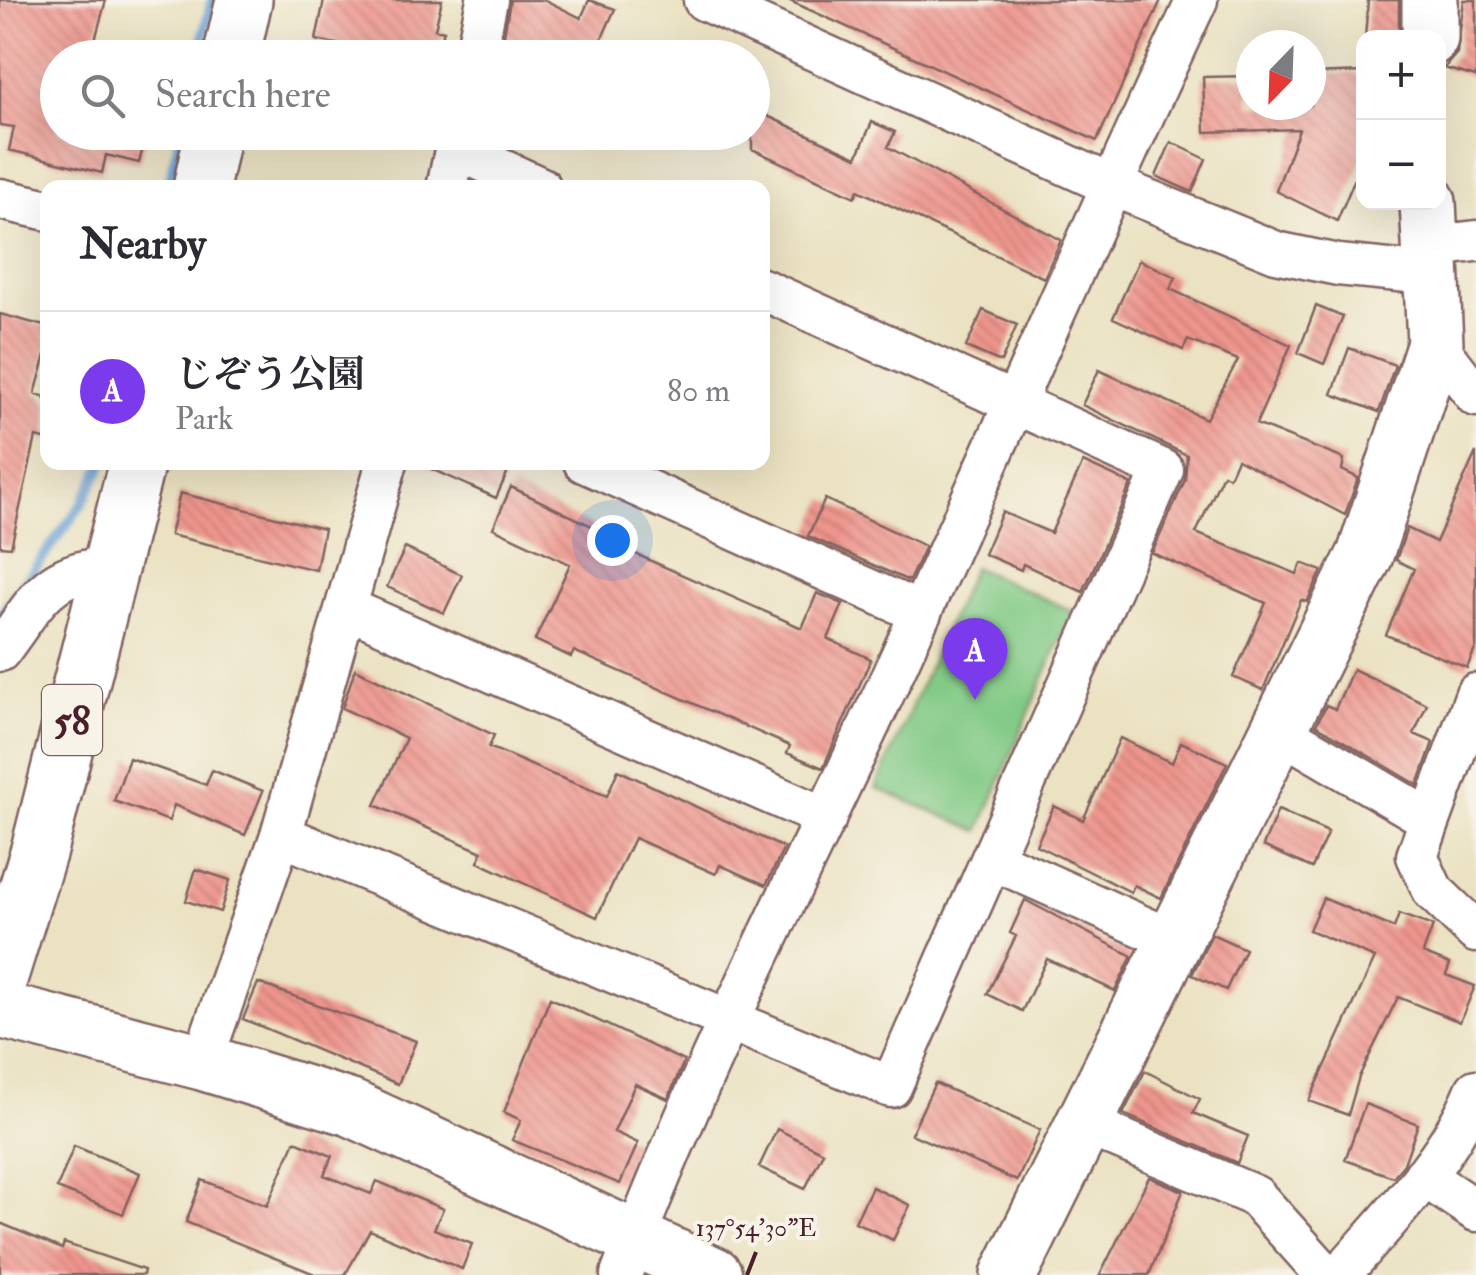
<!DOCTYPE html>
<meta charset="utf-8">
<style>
body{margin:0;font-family:"IM FELL Double Pica","Noto Serif JP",serif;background:#f2f2f3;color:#2b2b33}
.controls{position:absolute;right:30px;top:30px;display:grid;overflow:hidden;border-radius:20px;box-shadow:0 10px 40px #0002}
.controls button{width:90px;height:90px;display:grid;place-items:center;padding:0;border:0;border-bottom:2px solid #e1e1e2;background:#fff;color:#2b2b33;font:50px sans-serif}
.compass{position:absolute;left:1236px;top:30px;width:90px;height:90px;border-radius:50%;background:#fff;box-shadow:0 10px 40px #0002;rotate:203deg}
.you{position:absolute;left:612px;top:540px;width:35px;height:35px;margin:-25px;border:8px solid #fff;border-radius:50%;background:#1a73e8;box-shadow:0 0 0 15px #1a73e833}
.badge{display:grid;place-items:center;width:65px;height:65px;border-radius:50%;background:#7c3aed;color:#fff;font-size:32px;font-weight:700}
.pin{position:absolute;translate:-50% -82px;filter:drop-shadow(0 2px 5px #0008)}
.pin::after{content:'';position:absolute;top:52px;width:35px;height:30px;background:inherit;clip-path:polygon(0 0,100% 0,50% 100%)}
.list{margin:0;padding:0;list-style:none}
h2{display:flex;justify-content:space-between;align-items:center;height:130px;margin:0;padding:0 40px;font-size:42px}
h2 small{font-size:32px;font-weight:400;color:#7c7c81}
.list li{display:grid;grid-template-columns:65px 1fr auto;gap:30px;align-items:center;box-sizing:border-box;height:160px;padding:0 40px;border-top:2px solid #e1e1e2}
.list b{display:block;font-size:38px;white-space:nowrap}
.list p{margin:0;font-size:32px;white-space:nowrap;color:#7c7c81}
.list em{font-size:32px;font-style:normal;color:#7c7c81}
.icon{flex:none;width:55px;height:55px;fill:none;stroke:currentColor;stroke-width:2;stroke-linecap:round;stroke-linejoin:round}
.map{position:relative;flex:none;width:1476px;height:1275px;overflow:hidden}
.search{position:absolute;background:#fff;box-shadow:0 10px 40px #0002;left:40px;top:40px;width:730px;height:110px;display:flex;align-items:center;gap:25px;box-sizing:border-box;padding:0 35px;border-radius:55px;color:#7c7c81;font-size:38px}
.panel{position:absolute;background:#fff;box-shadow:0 10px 40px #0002;left:40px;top:180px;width:730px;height:290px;border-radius:20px}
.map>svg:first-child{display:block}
</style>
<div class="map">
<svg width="1476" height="1275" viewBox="0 0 1476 1275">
<defs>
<pattern id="building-back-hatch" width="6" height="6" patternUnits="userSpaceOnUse" patternTransform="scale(2.5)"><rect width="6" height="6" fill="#ef968e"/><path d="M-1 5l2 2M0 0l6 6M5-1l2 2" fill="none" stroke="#c47a74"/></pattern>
</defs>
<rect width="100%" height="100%" fill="#f7f3e8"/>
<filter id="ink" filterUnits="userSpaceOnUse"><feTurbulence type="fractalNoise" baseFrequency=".01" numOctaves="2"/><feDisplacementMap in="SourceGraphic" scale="20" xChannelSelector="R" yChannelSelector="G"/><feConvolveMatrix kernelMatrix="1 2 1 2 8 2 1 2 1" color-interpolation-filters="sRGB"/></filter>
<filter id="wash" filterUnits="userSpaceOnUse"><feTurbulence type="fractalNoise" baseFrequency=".0048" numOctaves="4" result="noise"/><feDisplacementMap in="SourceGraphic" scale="40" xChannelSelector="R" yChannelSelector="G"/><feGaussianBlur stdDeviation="2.25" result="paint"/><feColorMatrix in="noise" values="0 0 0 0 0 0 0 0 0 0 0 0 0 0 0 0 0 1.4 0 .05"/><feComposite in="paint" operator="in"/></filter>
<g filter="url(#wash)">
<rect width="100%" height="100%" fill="#ebe2c2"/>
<path fill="#82ca86" stroke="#667458" stroke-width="2.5" d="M973,567L1072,611L979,831L876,788Z"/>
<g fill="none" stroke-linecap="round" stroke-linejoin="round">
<path stroke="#659ed3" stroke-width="10" d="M198,58L212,0
M168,188L181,132
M0,616L82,504L104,462"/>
</g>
<g id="blocks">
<path fill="url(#building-back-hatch)" d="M0,0H106L90,58H58V132H147L139,163L106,155L102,173L9,150L14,127L0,125Z
M324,0H442L435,29L444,31L434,58H376L377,52L316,40Z
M510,0H545L581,18L589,0L615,9L593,58H507L515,40L504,35Z
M788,0H1161L1097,141Z
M1368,0H1399V38H1365Z
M1464,0H1476V77L1444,68L1457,53Z
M1364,72V157L1337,221L1276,191L1299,129L1205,132L1203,77L1251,76V105H1311V74Z
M752,109L857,157L872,122L895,132L888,147L1061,240L1044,278L858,190L855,197L752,149Z
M1171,142L1206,159L1192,192L1156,176Z
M1139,260L1176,277L1170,289L1291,345L1256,424L1344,459L1342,470L1358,478L1345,515L1237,459L1229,477L1223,474L1196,533L1297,574L1302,563L1322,571L1307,602L1301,600L1263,690L1233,677L1266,603L1152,553L1185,480L1187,455L1082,405L1099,370L1206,419L1238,360L1188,340L1183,350L1113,318Z
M1316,306L1343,317L1324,364L1298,353Z
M983,310L1017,325L1001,362L966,347Z
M0,314L48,327V348L35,394L43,396L48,405V440L36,437L11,547L0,546Z
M1349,348L1395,365L1379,412L1332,394Z
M1476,452V647L1467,668L1386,635L1414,569L1396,560L1407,528L1436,542Z
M416,462H512L496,498Z
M1083,462L1131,484L1083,592L1023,564L1021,570L984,554L1002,512L1051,533Z
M511,487L633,546L631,552L802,628L817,593L843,604L828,639L871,659L823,768L787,753L790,746L574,651L571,657L535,640L570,564L493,528Z
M180,493L324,529L316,570L170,535Z
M825,499L925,546L909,581L808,536Z
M405,548L462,575L444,613L387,587Z
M355,669L494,735L489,747L551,774L607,796L618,770L784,848L766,885L720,865L716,874L634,838L597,917L478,862L482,852L375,805L406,738L342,708Z
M1353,669L1427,704L1414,734L1433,742L1418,785L1316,725L1326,705L1335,709Z
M1120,738L1172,763L1181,742L1227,763L1161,898L1134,885L1131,892L1036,845L1054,806L1083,820Z
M129,758L206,785L212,770L263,791L245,835L174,805L169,821L114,801Z
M1278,810L1328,832L1312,868L1263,846Z
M196,869L230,880L220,912L186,901Z
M1323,898L1394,928L1399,914L1433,926L1423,953L1450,964L1446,975L1475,986L1460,1022L1398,997L1359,1077L1348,1115L1309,1101L1375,958L1309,930Z
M1025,900L1132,956L1115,991L1047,959L1022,1011L987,994L1016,936L1010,933Z
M1212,934L1245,949L1226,990L1192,975Z
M258,983L416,1041L398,1084L243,1019Z
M550,998L684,1061L668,1099L635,1084L614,1132L638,1143L620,1184L512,1140L521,1120L504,1112Z
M1145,1071L1200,1099L1193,1113L1248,1136L1237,1163L1123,1114Z
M935,1083L1040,1130L1017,1181L911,1134Z
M1365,1104L1418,1124L1404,1164L1393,1177L1345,1160Z
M777,1129L823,1152L805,1189L759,1167Z
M295,1141L332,1156L324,1175L371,1194L377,1181L443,1209L434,1229L472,1244L462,1269L370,1230L345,1275H317L186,1222L202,1180L267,1206Z
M74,1146L140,1173L123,1214L57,1188Z
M1149,1177L1183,1191L1149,1275H1100Z
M872,1187L910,1205L893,1240L855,1222Z
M0,1223L62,1249L64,1243L144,1270L143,1275H0Z"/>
</g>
</g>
<g filter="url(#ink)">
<use href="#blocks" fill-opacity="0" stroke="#826360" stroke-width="2.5"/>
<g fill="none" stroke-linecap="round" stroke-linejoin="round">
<defs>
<path id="street" d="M704,0L1111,185L1276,252L1338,265L1429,274
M475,58L487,0
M455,148L541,188
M447,188L459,132
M0,199L48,210
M1427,247L1476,241
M1435,343L1476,396
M584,462L921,613
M349,609L826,818
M0,651C38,601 45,571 113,567
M1476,694L1417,856L1433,891L1476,932
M1279,731L1429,819
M281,835L891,1087L1163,470L762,289
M992,859L1175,941
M202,1062L281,835L387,462
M1085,1124L1255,1196L1326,1275
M1424,1176L1476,1211
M621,1275C696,1075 796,883 886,689C991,460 1090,228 1197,0
M1340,1275C1389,1218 1447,1161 1476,1090"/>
<path id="secondary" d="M1430,38V0
M0,1010L202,1062L351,1108L714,1275
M1009,1275L1365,555L1435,343L1428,202"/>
<path id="primary" d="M231,58L244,0
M201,188L213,132
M0,976L39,850L137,462"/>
</defs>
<use href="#street" stroke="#826360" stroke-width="45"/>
<use href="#secondary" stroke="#826360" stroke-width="60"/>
<use href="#primary" stroke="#826360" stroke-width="60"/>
<use href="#street" stroke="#fff" stroke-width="40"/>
<use href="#secondary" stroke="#fff" stroke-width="55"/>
<use href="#primary" stroke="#fff" stroke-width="55"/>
</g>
</g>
<path fill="none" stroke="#4a1f2b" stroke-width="4" d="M747,1275L756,1252"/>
<g text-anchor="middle" stroke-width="8" stroke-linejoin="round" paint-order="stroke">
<rect fill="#f7f3e8" stroke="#7e5f64" stroke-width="2.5" x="42" y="685" width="60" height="70" rx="8"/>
<g font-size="40" font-weight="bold" fill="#4a1f2b">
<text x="72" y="734">58</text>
</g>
</g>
<g font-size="25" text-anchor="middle" fill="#4a1f2b" stroke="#f7f3e8" stroke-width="8" stroke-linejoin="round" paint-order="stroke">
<text x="756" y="1236">137°54'30"E</text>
</g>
</svg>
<div class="controls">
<button>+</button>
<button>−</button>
</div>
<svg class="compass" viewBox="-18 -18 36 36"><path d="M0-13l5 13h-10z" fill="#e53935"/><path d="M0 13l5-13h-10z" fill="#7c7c81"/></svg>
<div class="you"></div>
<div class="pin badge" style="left:975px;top:700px">A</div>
<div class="search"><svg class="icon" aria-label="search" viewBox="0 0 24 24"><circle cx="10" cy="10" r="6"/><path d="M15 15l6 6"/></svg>Search here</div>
<section class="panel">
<h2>Nearby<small></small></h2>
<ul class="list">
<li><span class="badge">A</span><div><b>じぞう公園</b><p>Park</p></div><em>80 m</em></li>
</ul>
</section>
</div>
